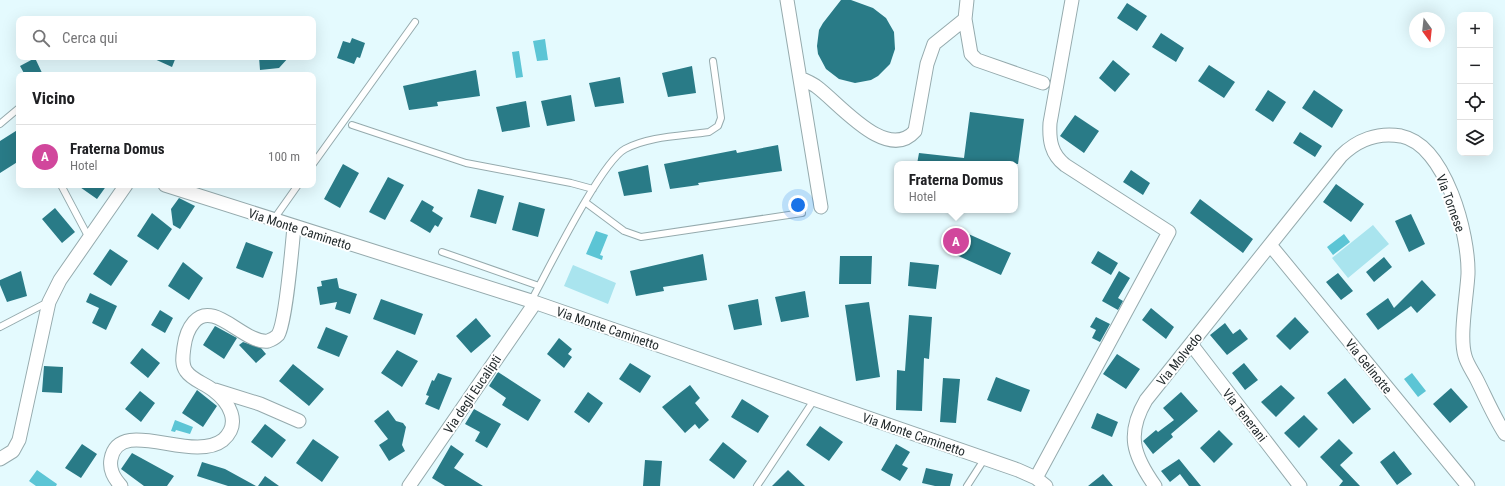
<!DOCTYPE html>
<html lang="it">
<meta charset="utf-8">
<style>
body{margin:0;font-family:"Roboto Condensed",sans-serif;background:#f6f6f6;color:#202124}
.controls{position:absolute;right:12px;top:12px;display:grid;overflow:hidden;border-radius:8px;box-shadow:0 4px 16px #0002}
.controls button{width:36px;height:36px;display:grid;place-items:center;padding:0;border:0;border-bottom:1px solid #e0e0e0;background:#fff;color:#202124;font:20px sans-serif}
.compass{position:absolute;left:1409px;top:12px;width:36px;height:36px;border-radius:50%;background:#fff;box-shadow:0 4px 16px #0002;rotate:165deg}
.you{position:absolute;left:798px;top:205px;width:14px;height:14px;margin:-10px;border:3px solid #fff;border-radius:50%;background:#1a73e8;box-shadow:0 0 0 6px #1a73e833}
.badge{display:grid;place-items:center;width:26px;height:26px;border-radius:50%;background:#0b8043;color:#fff;font-size:13px;font-weight:700}
.pin{position:absolute;translate:-50% -50%;border:2px solid #fff;box-shadow:0 1px 4px #0006}
.popup{position:absolute;left:894px;top:161px;width:124px;height:52px;box-sizing:border-box;display:grid;place-content:center;border-radius:8px;background:#fff;filter:drop-shadow(0 1px 3px #0005);font-size:13px;white-space:nowrap;color:#757577}
.popup b{font-size:15px;color:#202124}
.popup::after{content:'';position:absolute;left:50%;top:100%;margin-left:-8px;border:8px solid transparent;border-top-color:#fff}
.list{margin:0;padding:0;list-style:none}
h2{display:flex;justify-content:space-between;align-items:center;height:52px;margin:0;padding:0 16px;font-size:17px}
h2 small{font-size:13px;font-weight:400;color:#757577}
.list li{display:grid;grid-template-columns:26px 1fr auto;gap:12px;align-items:center;box-sizing:border-box;height:64px;padding:0 16px;border-top:1px solid #e0e0e0}
.list b{display:block;font-size:15px;white-space:nowrap}
.list p{margin:0;font-size:13px;white-space:nowrap;color:#757577}
.list em{font-size:13px;font-style:normal;color:#757577}
.icon{flex:none;width:22px;height:22px;fill:none;stroke:currentColor;stroke-width:2;stroke-linecap:round;stroke-linejoin:round}
.map{position:relative;flex:none;width:1505px;height:486px;overflow:hidden}
.search{position:absolute;background:#fff;box-shadow:0 4px 16px #0002;left:16px;top:16px;width:300px;height:44px;display:flex;align-items:center;gap:10px;box-sizing:border-box;padding:0 14px;border-radius:8px;color:#757577;font-size:15px}
.panel{position:absolute;background:#fff;box-shadow:0 4px 16px #0002;left:16px;top:72px;width:300px;height:116px;border-radius:8px}
.map>svg:first-child{display:block}
</style>
<div class="map">
<svg width="1505" height="486" viewBox="0 0 1505 486">
<rect width="100%" height="100%" fill="#e4fafe"/>
<path fill="#a9e4ee" d="M1373,225L1389,244L1348,278L1332,258Z
M573,265L616,283L608,304L564,286Z"/>
<path fill="#5cc5d5" d="M545,39L548,60L537,61L533,41Z
M519,51L523,77L516,78L512,52Z
M596,231L608,235L600,255L603,256L602,260L586,254Z
M1344,234L1350,242L1333,255L1327,247Z
M1412,373L1426,391L1418,397L1404,379Z
M175,420L193,427L190,434L176,430L175,432L171,431Z
M37,470L57,484L56,486H36L29,481Z"/>
<path fill="#297b87" d="M841,0H851L873,8L886,18L894,32L895,49L890,64L878,76L871,80L855,83L839,79L826,69L818,54L817,46L819,30L823,23Z
M1127,3L1147,16L1137,31L1117,18Z
M1161,33L1184,48L1176,62L1152,47Z
M352,38L365,43L360,58L357,57L354,64L337,58L343,41L350,43Z
M150,57H176L172,67Z
M259,57H289L279,68L260,70Z
M35,58L43,75H25L20,66Z
M1113,60L1130,74L1115,92L1099,78Z
M1209,65L1235,82L1224,98L1198,81Z
M692,66L696,93L668,97L662,73Z
M476,70L480,96L437,102L438,106L409,110L403,86Z
M620,77L624,103L595,107L589,83Z
M1268,90L1286,102L1273,122L1255,110Z
M1314,90L1343,110L1332,128L1302,108Z
M571,95L575,121L547,126L541,101Z
M526,101L530,127L502,132L496,107Z
M970,112L1024,119L1018,164H917L919,153L964,158Z
M1075,115L1099,131L1084,153L1060,136Z
M19,129V161L0,173V141Z
M1300,132L1322,146L1315,157L1293,143Z
M778,145L782,171L698,183L699,185L670,189L664,164L736,150L737,153Z
M343,164L359,173L340,208L324,199Z
M648,165L652,192L624,196L618,172Z
M1131,170L1150,183L1143,195L1123,182Z
M388,177L404,185L385,220L369,212Z
M1336,184L1364,204L1351,222L1323,202Z
M77,185H107L97,199Z
M478,189L504,196L496,224L470,217Z
M179,198L195,206L180,229L173,225L171,209Z
M1200,199L1253,239L1243,253L1190,213Z
M422,200L434,207L432,211L443,218L438,227L435,225L430,233L410,221Z
M519,202L545,209L538,237L512,230Z
M55,208L75,232L62,243L42,219Z
M152,213L172,229L158,250L137,236Z
M1411,214L1425,244L1409,252L1395,221Z
M955,228L1011,253L1001,275L945,250Z
M246,242L273,252L263,278L236,268Z
M110,249L128,261L111,286L93,274Z
M1098,251L1118,263L1111,275L1091,263Z
M703,254L707,280L663,287L664,291L636,296L630,271Z
M840,256H872L871,284H839Z
M1384,257L1392,267L1374,282L1366,272Z
M183,262L203,278L189,300L168,286Z
M910,262L939,265L936,289L908,286Z
M21,271L27,296L7,302L0,285V280Z
M1119,271L1130,278L1118,298L1123,301L1118,310L1102,301Z
M1338,273L1353,291L1341,300L1326,282Z
M337,278L339,288L357,294L350,314L335,309L337,302L320,305L317,287L322,286L321,281Z
M1422,280L1436,295L1417,313L1411,306L1378,330L1366,314L1388,298L1394,308Z
M805,291L809,317L781,322L775,297Z
M90,293L117,306L106,330L92,323L99,308L86,302Z
M381,299L423,314L415,335L373,319Z
M758,299L762,325L734,330L728,305Z
M869,302L880,377L856,381L845,305Z
M1151,308L1174,327L1166,339L1142,320Z
M160,310L173,318L165,333L151,325Z
M909,315L932,317L929,359L924,358L922,411L896,410L897,370L905,371Z
M1096,317L1110,324L1100,342L1092,338L1096,330L1090,327Z
M1295,317L1309,332L1290,350L1276,336Z
M476,318L491,336L471,353L456,336Z
M1225,323L1233,334L1240,329L1248,339L1227,355L1210,335Z
M215,326L237,338L224,359L203,345Z
M326,327L348,336L339,357L317,348Z
M559,338L572,349L568,354L572,357L564,368L547,354Z
M243,342L261,348L266,354L256,363L239,345Z
M142,348L160,363L148,378L130,363Z
M397,350L418,361L402,387L381,373Z
M1117,354L1140,369L1126,389L1103,374Z
M630,363L651,376L640,393L619,379Z
M1244,363L1258,380L1245,390L1232,373Z
M293,364L324,389L309,406L279,381Z
M44,366L63,367L62,393L42,392Z
M498,372L541,400L528,421L502,405L506,398L489,386Z
M438,373L452,378L439,410L425,404L429,396L426,395L432,380L434,381Z
M996,377L1030,390L1021,412L987,400Z
M943,378L960,379L956,423L940,422Z
M1345,378L1371,409L1353,424L1327,393Z
M690,385L700,398L695,403L709,420L699,429L695,424L685,433L662,407Z
M1281,385L1295,398L1276,417L1261,402Z
M1451,388L1468,407L1450,423L1433,404Z
M197,390L217,406L203,427L182,413Z
M140,391L155,403L141,422L125,409Z
M588,392L603,403L589,423L574,412Z
M1181,392L1198,411L1171,434L1173,437L1153,454L1143,441L1156,430L1158,432L1174,420L1163,408Z
M742,399L769,416L758,433L731,417Z
M474,409L501,424L487,448L475,441L480,432L465,424Z
M388,410L396,421L403,423L406,427L402,445L405,451L389,461L379,445L388,439L374,421Z
M1097,413L1118,422L1112,437L1091,428Z
M1304,415L1318,429L1299,448L1284,433Z
M265,424L286,440L272,458L251,442Z
M820,426L843,442L829,461L806,445Z
M1219,430L1233,444L1214,463L1200,448Z
M313,439L339,457L322,482L296,463Z
M1339,439L1353,453L1340,465L1360,486H1339L1343,481L1320,457Z
M723,442L747,461L734,479L709,460Z
M82,444L97,454L81,478L65,468Z
M896,444L910,452L902,465L908,468L900,481L881,470Z
M451,445L464,454L454,468L483,486H445L432,478Z
M1394,451L1412,474L1397,485L1380,462Z
M132,453L174,476L167,486H144L121,469Z
M1179,459L1201,486H1189L1180,474L1170,482L1161,471Z
M645,460L662,461L660,486H643Z
M202,462L225,469L256,486H228L197,476Z
M926,468L953,474L950,486H935L922,483Z
M788,470L805,486H772Z
M1103,474L1113,486H1088Z
M265,476L279,486H258Z"/>
<g fill="none" stroke-linecap="round" stroke-linejoin="round">
<defs>
<path id="service" d="M0,124L19,108
M352,125L466,163L571,183L593,189
M313,164L415,22
M61,185L89,238
M585,202L624,231L641,237L802,213
M274,219L298,185
M442,252L539,286
M531,301C547,272 601,162 625,149C649,136 682,136 709,132L718,126L721,118L713,61
M0,327L48,302
M757,486L814,400
M967,486L985,458"/>
<path id="minor" d="M787,0L821,207
M965,19L967,0
M800,78C806,81 812,83 817,87C839,103 887,163 915,131L927,64L934,44L965,19L971,54L977,60L1043,83
M165,185L531,301L1018,470L1036,478L1046,486
M1271,246L1468,486
M1191,344L1300,486
M215,390L260,404L299,421
M0,459L13,451L19,440L49,302L60,280L126,185
M1036,478L1169,232L1065,165C1051,154 1049,140 1050,123L1072,0
M121,486C114,478 109,470 111,459C119,415 192,464 223,440C242,423 229,402 213,390C204,383 192,380 186,371C181,364 183,355 184,347C185,339 188,329 194,322C214,299 244,344 268,341C271,340 275,338 278,335C286,322 292,247 294,227
M409,486L535,303
M1155,486C1133,455 1126,434 1146,400L1341,156C1357,140 1378,132 1401,136C1446,145 1469,235 1468,274C1467,295 1459,337 1465,356C1467,364 1473,372 1477,380C1486,398 1494,417 1505,434"/>
</defs>
<use href="#service" stroke="#95aaad" stroke-width="8"/>
<use href="#minor" stroke="#95aaad" stroke-width="15"/>
<use href="#service" stroke="#fff" stroke-width="6"/>
<use href="#minor" stroke="#fff" stroke-width="13"/>
</g>
<g text-anchor="middle" stroke-width="4" stroke-linejoin="round" paint-order="stroke">
<g font-size="13" fill="#242c2e" stroke="#fff">
<text transform="translate(1451 203) rotate(70)" y="5">Via Tornese</text>
<text transform="translate(300 229) rotate(18)" y="5">Via Monte Caminetto</text>
<text transform="translate(608 328) rotate(19)" y="5">Via Monte Caminetto</text>
<text transform="translate(1179 359) rotate(-51)" y="5">Via Molvedo</text>
<text transform="translate(1369 366) rotate(51)" y="5">Via Gelinotte</text>
<text transform="translate(472 394) rotate(-56)" y="5">Via degli Eucalipti</text>
<text transform="translate(1245 415) rotate(52)" y="5">Via Tenerani</text>
<text transform="translate(914 434) rotate(19)" y="5">Via Monte Caminetto</text>
</g>
</g>
</svg>
<div class="controls">
<button>+</button>
<button>−</button>
<button><svg class="icon" aria-label="locate" viewBox="0 0 24 24"><circle cx="12" cy="12" r="6"/><path d="M12 2v4M12 18v4M2 12h4M18 12h4"/></svg></button>
<button><svg class="icon" aria-label="layers" viewBox="0 0 24 24"><path d="M12 4l9 5-9 5-9-5zM3 14l9 5 9-5"/></svg></button>
</div>
<svg class="compass" viewBox="-18 -18 36 36"><path d="M0-13l5 13h-10z" fill="#e53935"/><path d="M0 13l5-13h-10z" fill="#757577"/></svg>
<div class="you"></div>
<div class="pin badge" style="left:956px;top:241px;background:#d1479c">A</div>
<div class="popup"><b>Fraterna Domus</b>Hotel</div>
<div class="search"><svg class="icon" aria-label="search" viewBox="0 0 24 24"><circle cx="10" cy="10" r="6"/><path d="M15 15l6 6"/></svg>Cerca qui</div>
<section class="panel">
<h2>Vicino<small></small></h2>
<ul class="list">
<li><span class="badge" style="background:#d1479c">A</span><div><b>Fraterna Domus</b><p>Hotel</p></div><em>100 m</em></li>
</ul>
</section>
</div>
